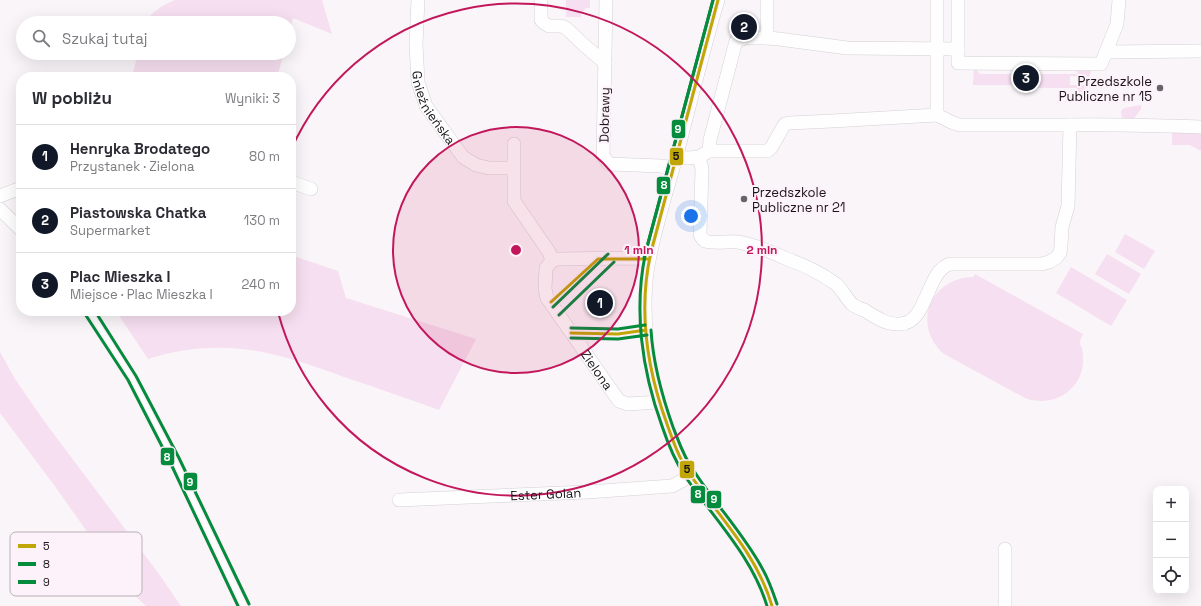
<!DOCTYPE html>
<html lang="pl">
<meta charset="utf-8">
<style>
body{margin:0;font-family:"Space Grotesk",sans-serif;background:#f2f2f3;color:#2b2b33}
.controls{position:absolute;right:12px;bottom:12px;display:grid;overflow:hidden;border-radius:8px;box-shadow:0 4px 16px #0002}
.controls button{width:36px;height:36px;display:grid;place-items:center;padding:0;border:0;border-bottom:1px solid #e1e1e2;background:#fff;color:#2b2b33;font:20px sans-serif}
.you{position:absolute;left:691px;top:216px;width:14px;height:14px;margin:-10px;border:3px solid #fff;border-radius:50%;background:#1a73e8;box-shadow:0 0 0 6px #1a73e833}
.badge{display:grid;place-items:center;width:26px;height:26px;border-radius:50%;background:#111827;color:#fff;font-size:13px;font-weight:700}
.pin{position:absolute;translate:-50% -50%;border:2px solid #fff;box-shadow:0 1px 4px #0006}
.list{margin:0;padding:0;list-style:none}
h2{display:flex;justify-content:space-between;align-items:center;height:52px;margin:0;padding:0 16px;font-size:17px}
h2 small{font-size:13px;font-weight:400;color:#7c7c81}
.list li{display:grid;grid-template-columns:26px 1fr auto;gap:12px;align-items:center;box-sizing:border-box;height:64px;padding:0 16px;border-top:1px solid #e1e1e2}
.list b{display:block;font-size:15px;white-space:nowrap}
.list p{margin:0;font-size:13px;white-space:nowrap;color:#7c7c81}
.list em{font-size:13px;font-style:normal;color:#7c7c81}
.icon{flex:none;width:22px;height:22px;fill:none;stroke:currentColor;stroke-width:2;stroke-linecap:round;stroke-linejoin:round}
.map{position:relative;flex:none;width:1201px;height:606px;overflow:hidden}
.search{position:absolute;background:#fff;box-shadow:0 4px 16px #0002;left:16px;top:16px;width:280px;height:44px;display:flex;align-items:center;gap:10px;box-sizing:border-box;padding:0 14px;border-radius:22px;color:#7c7c81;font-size:15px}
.panel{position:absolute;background:#fff;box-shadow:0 4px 16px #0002;left:16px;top:72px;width:280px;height:244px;border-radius:16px}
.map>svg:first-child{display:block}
</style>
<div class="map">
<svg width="1201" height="606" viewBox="0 0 1201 606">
<rect width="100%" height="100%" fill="#faf5f9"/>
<path fill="#f6dff0" d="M175,0H322L332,34L293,18L289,32V23H146C149,13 166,3 175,0Z
M566,0H590V8H586L581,14V17H566Z
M138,53H284L277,77H132Z
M974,67L980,74H1023V85H973Z
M1029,67H1033L1038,74H1079L1072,67L1091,69V72L1089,77L1070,76V85H1087L1084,90L1077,95V88H1030Z
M1141,105V109L1130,124L1122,119L1121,111L1124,108Z
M1172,133H1201V151L1190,145H1172Z
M1125,234L1155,251L1144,269L1115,252Z
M1107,254L1141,274L1129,294L1095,274Z
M291,255L338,271L346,298L476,339L439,410C408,399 378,388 347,378C325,370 303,362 280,356C237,344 190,345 148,359L116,311H291Z
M1071,267L1127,300L1111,326L1056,293Z
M975,274L1083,334C1082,336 1080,340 1080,342C1080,345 1081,346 1082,348C1083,353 1083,359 1083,364C1080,392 1051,408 1025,398L944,354C911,325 930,278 973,277Z
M0,352L15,379L44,421L159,574L181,606H146L127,588L54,485L0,413Z"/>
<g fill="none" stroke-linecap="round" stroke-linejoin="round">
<defs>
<g id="minor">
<path id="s1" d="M418,0L416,44L418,82L426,106L463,157L476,165L489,168H513"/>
<path d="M541,0V20L544,23L549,26H561L566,28L584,45L605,63"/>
<path d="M606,0L603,156L609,164L661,166L672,168"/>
<path d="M718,0C703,51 690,103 677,154C669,183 660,212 653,242C650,255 647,268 646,281C641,342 655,401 680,458C687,472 698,485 707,498C731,530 763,566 772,606"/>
<path d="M958,0V63L1101,64L1117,24L1119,0"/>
<path d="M767,38L779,39L847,48L958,49"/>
<path d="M1106,52L1201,51"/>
<path d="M937,115L951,122L959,125H1070"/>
<path d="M514,144V201L549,252L552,261L557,259L637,258L649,259"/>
<path d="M709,151L710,140L736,41L745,38H767V0"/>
<path d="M676,157L688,158L699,157L709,151H767L771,148L783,127L785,124L789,123L832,121L937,115V0"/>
<path d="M699,157L702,169L700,234C701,237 702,239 705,241C713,244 729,241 738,242C755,245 772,252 787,259C804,265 821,273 836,284C843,290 846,299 853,305C856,307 861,309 864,310C875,317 887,325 900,324C928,323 926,271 950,264H1042L1049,262L1056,258L1060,253L1061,246L1062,227L1068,206L1070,125C1114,124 1157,126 1201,127"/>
<path d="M291,182L311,189"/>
<path d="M0,196L21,188"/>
<path d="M0,209L21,230"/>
<path id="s2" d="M552,261L546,268L545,289L547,298L619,401L628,404L659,402"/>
<path d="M89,311L132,378L174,460L244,606"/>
<path id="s3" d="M399,500L587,492L672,486L691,476"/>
<path d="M1005,549V606"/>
</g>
</defs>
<use href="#minor" stroke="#d4d0d3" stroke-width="14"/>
<use href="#minor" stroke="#fefefe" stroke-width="13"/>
<defs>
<path id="bus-1" d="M718,0L651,252C638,309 647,369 667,424C673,441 679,458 689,473C719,517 757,554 772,606
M551,302L598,259H649
M571,333L618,334L646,330"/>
<path id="bus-2" d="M713,0L646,251C633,309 642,371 662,426C668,444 675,461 685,476C714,519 752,556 767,606
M85,314L128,380L170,462L238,606
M559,315L614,262
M571,338L618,339L647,335"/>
<path id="bus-3" d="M644,258L713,0
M553,307L608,254
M95,311L136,376L179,458L249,604
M571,328L618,329L645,325
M651,330C653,363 662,396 673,427C679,442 684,458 694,471C715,504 743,533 762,568C769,580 773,592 777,604"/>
</defs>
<use href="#bus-1" stroke="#fdf2fa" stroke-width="6"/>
<use href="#bus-2" stroke="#fdf2fa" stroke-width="6"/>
<use href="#bus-3" stroke="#fdf2fa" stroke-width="6"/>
<use href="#bus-1" stroke="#c0a606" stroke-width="3"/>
<use href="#bus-2" stroke="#048b3c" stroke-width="3"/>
<use href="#bus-3" stroke="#048b3c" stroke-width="3"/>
</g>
<circle cx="516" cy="250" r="123" fill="#c2185b" fill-opacity=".12"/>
<g fill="none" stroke="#c2185b" stroke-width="2">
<circle cx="516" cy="250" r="123"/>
<path d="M291 150A246 246 0 1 1 278 312"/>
</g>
<g fill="#686367" stroke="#fdf2fa" stroke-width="1.5">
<circle cx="1160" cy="88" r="4"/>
<circle cx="744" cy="199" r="4"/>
</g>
<g text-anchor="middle" stroke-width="4" stroke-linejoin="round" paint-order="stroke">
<g font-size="13" fill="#191518" stroke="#fdf2fa" text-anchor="end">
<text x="1152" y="86">Przedszkole<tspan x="1152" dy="15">Publiczne nr 15</tspan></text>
<text x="752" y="197" text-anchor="start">Przedszkole<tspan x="752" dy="15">Publiczne nr 21</tspan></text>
</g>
<g font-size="13" fill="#191518" stroke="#fdf2fa">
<text dy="5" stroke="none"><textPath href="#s1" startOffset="112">Gnieźnieńska</textPath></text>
<text transform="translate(604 115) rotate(-89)" y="5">Dobrawy</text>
<text dy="5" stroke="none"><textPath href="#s2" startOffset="127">Zielona</textPath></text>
<text dy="5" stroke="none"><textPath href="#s3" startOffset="147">Ester Golan</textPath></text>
</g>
</g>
<rect x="10" y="532" width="132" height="64" rx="6" fill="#fdf2fa" stroke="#b9b0b6" stroke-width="1"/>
<rect x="18" y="544" width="18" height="4" fill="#c0a606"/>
<rect x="18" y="562" width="18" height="4" fill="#048b3c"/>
<rect x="18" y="580" width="18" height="4" fill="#048b3c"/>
<g font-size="11" fill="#191518">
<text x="43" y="550">5</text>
<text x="43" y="568">8</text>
<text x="43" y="586">9</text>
</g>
<circle cx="516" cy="250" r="6" fill="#c2185b" stroke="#fdf2fa" stroke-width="2"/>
<g font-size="12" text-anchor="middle" font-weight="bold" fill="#c2185b" stroke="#fdf2fa" stroke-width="4" stroke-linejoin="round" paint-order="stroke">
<text x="639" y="254">1 min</text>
<text x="762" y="254">2 min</text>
</g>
<g stroke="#fdf2fa" stroke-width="1.5">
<rect x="671" y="119" width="15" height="20" rx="4" fill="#048b3c"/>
<rect x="669" y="147" width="15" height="19" rx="4" fill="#c0a606"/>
<rect x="656" y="176" width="15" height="19" rx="4" fill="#048b3c"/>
<rect x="160" y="447" width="15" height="19" rx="4" fill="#048b3c"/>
<rect x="679" y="460" width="16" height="19" rx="4" fill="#c0a606"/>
<rect x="183" y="472" width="15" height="19" rx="4" fill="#048b3c"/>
<rect x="690" y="485" width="16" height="19" rx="4" fill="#048b3c"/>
<rect x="706" y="490" width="16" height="19" rx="4" fill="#048b3c"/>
</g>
<g font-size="11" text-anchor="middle" font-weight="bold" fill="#fff">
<text x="678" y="133">9</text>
<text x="664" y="189">8</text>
<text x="167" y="461">8</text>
<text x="190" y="486">9</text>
<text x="698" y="498">8</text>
<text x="714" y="503">9</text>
</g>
<g font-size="11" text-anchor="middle" font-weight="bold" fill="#111">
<text x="676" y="160">5</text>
<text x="687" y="473">5</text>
</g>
</svg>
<div class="controls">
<button>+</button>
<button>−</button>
<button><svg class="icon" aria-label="locate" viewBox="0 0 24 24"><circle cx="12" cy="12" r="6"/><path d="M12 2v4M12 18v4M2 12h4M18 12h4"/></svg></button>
</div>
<div class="you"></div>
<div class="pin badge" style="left:600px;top:303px">1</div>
<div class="pin badge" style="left:744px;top:27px">2</div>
<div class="pin badge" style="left:1026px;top:78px">3</div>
<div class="search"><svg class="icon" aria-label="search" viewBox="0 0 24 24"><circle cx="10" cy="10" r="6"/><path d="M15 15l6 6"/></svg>Szukaj tutaj</div>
<section class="panel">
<h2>W pobliżu<small>Wyniki: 3</small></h2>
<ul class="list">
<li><span class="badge">1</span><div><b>Henryka Brodatego</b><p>Przystanek · Zielona</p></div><em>80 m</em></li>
<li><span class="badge">2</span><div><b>Piastowska Chatka</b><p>Supermarket</p></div><em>130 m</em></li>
<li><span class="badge">3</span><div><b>Plac Mieszka I</b><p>Miejsce · Plac Mieszka I</p></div><em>240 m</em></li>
</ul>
</section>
</div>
